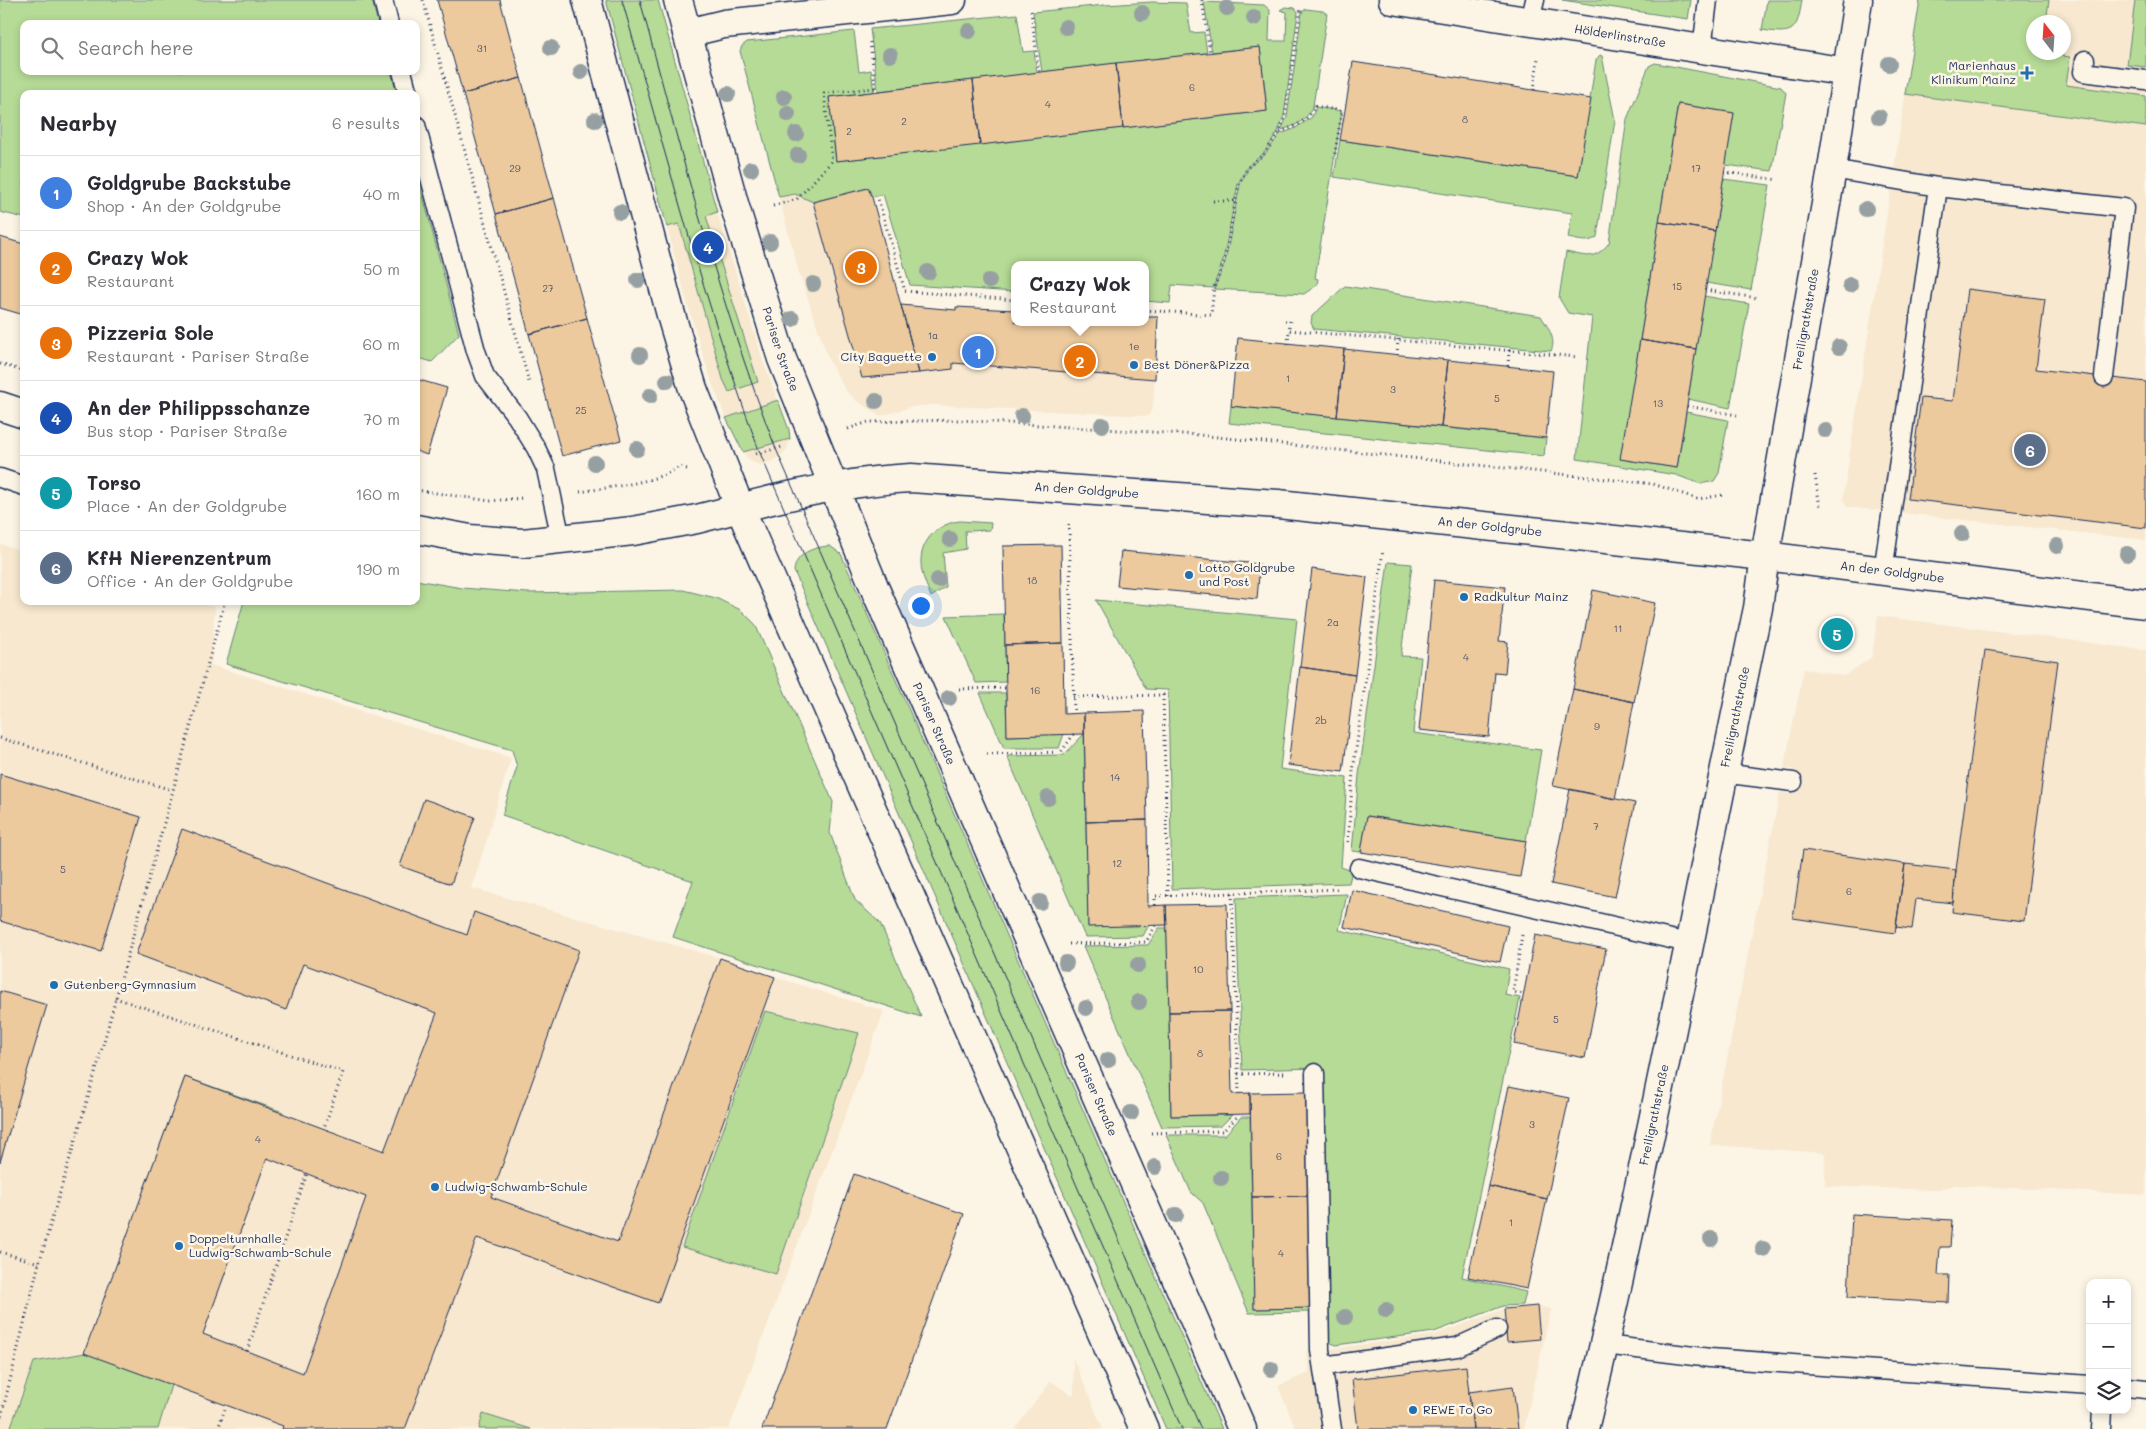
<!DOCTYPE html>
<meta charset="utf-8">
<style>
body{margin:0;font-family:Mali,sans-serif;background:#f2f2f3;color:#2b2b33}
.controls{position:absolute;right:15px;bottom:15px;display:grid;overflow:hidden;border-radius:10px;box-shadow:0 2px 8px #0003}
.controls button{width:45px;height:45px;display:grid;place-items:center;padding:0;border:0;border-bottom:1px solid #e1e1e2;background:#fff;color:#2b2b33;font:25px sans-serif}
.compass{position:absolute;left:2026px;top:15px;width:45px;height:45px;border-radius:50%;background:#fff;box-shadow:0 2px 8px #0003;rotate:343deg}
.you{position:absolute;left:920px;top:605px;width:18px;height:18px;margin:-12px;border:4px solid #fff;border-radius:50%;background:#1a73e8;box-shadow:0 0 0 8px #1a73e833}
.badge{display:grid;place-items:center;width:32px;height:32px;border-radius:50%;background:#7c3aed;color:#fff;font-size:16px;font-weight:700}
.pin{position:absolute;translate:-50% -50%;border:2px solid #fff;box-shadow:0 1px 5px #0006}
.popup{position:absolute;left:1011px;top:261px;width:138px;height:65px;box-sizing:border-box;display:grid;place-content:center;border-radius:10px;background:#fff;filter:drop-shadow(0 1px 4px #0005);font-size:16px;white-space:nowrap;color:#7c7c81}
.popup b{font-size:19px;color:#2b2b33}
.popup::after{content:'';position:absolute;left:50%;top:100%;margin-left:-10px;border:10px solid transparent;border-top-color:#fff}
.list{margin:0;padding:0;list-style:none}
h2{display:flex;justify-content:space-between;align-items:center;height:65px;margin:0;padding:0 20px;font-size:21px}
h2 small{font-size:16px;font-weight:400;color:#7c7c81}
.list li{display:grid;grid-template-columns:32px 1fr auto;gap:15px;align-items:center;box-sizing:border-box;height:75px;padding:0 20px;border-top:1px solid #e1e1e2}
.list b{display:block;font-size:19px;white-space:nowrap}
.list p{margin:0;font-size:16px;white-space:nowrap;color:#7c7c81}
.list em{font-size:16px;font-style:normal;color:#7c7c81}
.icon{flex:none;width:28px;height:28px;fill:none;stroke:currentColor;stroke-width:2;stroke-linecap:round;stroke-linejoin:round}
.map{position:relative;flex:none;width:2146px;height:1429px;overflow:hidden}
.search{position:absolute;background:#fff;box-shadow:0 2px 8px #0003;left:20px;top:20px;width:400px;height:55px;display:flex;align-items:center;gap:12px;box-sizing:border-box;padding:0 18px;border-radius:10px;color:#7c7c81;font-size:19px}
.panel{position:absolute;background:#fff;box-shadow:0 2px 8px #0003;left:20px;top:90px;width:400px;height:515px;border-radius:10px}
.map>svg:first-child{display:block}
</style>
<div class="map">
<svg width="2146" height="1429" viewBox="0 0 2146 1429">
<rect width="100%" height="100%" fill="#fcf5e5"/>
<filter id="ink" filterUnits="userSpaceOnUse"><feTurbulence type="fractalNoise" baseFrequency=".02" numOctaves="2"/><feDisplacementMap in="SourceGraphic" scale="10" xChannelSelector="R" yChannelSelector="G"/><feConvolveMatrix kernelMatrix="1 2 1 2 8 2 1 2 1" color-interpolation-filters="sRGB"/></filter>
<g filter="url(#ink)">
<path fill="#f7e8cf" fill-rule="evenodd" d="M606,0H658L717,212L764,364L789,430L790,439L786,451L773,461L760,465L748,460L726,418L712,383L689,310Z
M1920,0H2146V540L1847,507L1843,498ZM2034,22H2064V52H2034Z
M868,188L901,305L956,310V307L1015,310V322H1145V317H1158L1153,408L1148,416L933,405L910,407L881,416L857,401L846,391L829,361L799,273L779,197L795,194L813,202Z
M0,544L24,551V601H196L215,607L211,665L511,758L472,888L720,958L775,977L884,1011L729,1429H0Z
M1878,616L2146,650V1195L1956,1185L1934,1190L1825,1186V1153L1710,1145L1780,792L1790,794L1794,770L1784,768L1804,669L1844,676L1872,657Z
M1537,1306L1551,1309L1524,1429H1296L1278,1386L1309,1373L1307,1352L1434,1335L1504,1309Z
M1073,1358L1103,1429H1015L1051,1381L1070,1394H1074Z"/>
<path fill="#b6db96" stroke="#68857a" d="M0,0H372L378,24H24V71H391L397,94H24V218L0,212Z
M606,0H658L717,212L706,216L758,382L729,392L723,379L679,224L667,227Z
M1562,0H1691L1688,19Z
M1767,0H1802C1797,32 1794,35 1762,30Z
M1920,0H2049L2046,22H2034V52L2070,57L2066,85L2146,96V127L1905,94Z
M2135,0H2146V67L2127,65Z
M1152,2L1186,3L1191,33L1204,32L1207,53L1042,72L1033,12L1105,5Z
M1204,2L1264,5L1270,10L1269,41H1286L1287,12L1280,10L1285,7L1295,8L1298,12L1284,116L1278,132L1264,153L1248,166L1238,184L1223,261L1213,288L1172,285L1170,303L1145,301V265H1015V292L910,285L883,194L872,197L868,188L813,202L795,194L779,197L740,51L742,46L747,42L854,31L859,72L871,70L874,92L829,97L836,161L1267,111L1260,47L1212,52Z
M1306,9L1323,11L1327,14L1313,106C1307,120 1296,126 1281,130L1287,117L1302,12Z
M1017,14L1023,52L1034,51L1037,73L878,91L870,29Z
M1600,55L1602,56L1615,120L1597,237C1588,244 1579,240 1568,238L1572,213L1334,177L1340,140L1578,176L1596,60Z
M1655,63L1781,87L1786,93L1772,171L1725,165L1734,113L1678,104L1621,459L1677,468L1686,412L1728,420L1719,473L1714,481L1701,484L1676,475L1577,459L1592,317L1568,313L1559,298L1566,252C1587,256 1594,261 1609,243L1627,119L1649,66Z
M1316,107L1342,111L1315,278L1318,279L1317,285L1304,294L1214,289L1225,262L1240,184L1249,167L1265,154L1280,134L1294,129L1312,117Z
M416,169L459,334L432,362L416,357Z
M1723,179L1770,185L1751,290L1706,283Z
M1345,286L1541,316C1547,326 1557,339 1551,351L1314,329L1311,323L1312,316Z
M1704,296L1749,304L1730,408L1688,399Z
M778,400L789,430L790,439L743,452L726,418Z
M1231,406L1546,438L1544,456L1229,423Z
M960,521L991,523L990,530L965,531L966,549L943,553L946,587L931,597C927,586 921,575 921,563C920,540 939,523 960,521Z
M830,546L841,554L1222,1429H1166L794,571C796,553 813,547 830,546Z
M1388,562L1412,564L1401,656L1421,657L1413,733L1541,750L1526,841L1368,816L1361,852L1352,851L1359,775Z
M416,580L462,588L527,593L683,590L716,598L728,604L741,610L755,624L833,802L830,833L855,900L880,923L921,1017L673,937L693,881L502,815L517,767L512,750L226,664L244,601H416Z
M1096,600L1297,619L1280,769L1347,778L1341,867L1352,871L1349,883L1172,889L1168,690L1146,689Z
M1004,614L1006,682L976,683L946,616Z
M980,693H1006L1007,736L1064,734L1059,748H1004Z
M1084,734L1088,926L1149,925L1143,936L1085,937L1007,756L1064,755Z
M1347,894L1339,930L1509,969L1505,995L1520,998L1462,1277L1526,1292L1523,1305L1503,1306L1434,1332L1336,1345L1329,1342L1325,1335L1318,1068L1242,1070L1236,898Z
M1159,928H1167L1171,1116L1232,1115L1221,1126L1162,1127L1083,946L1148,945Z
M765,1011L859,1033L776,1274L682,1247Z
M185,1077L283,1112L183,1388L171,1385L158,1429H10L34,1362L85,1353Z
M1241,1117H1250L1254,1309L1311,1308V1312L1249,1313L1203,1203L1191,1192L1166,1135H1225Z
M483,1414L531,1429H479Z"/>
<path fill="#ecca9d" stroke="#1b2f5e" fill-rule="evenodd" d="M437,0H500L521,78L463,94Z
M1260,47L1267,111L1123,128L1116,63Z
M1353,62L1591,99L1578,176L1340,140Z
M1116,63L1123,128L980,145L973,80Z
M521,78L554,198L496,214L463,94Z
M973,80L980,145L836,161L829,97Z
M1678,104L1734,113L1715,231L1659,222Z
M868,188L872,197L919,373L862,378L813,202Z
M554,198L587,318L529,334L496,214Z
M1659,222L1715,231L1696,349L1640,340Z
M0,237L24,244V315L0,308Z
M1967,289L2045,299L2036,369L2146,382V528L1908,499L1921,398L1953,401Z
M901,305L956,310V307L1015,310V322H1145V317H1158L1155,379L953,363V369L919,373Z
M587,318L621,440L562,456L529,334Z
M1238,338L1344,349L1337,417L1231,406Z
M1640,340L1696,349L1677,468L1620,459Z
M1344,349L1448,360L1441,427L1337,417Z
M1448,360L1553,371L1546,438L1441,427Z
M416,379L447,388L427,455L416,451Z
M1061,545L1063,643L1005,645L1003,546Z
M1121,551L1260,564L1257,599L1117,586Z
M1312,569L1367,577L1355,675L1300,667Z
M1434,580L1505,587L1499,641L1508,642L1505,673L1495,672L1489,737L1419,730Z
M1593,590L1655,603L1634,702L1573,689Z
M1063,643L1064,714L1084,713V734L1007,736L1005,645Z
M1985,650L2058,661L2024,921L1952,912L1956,870Z
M1300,667L1355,675L1343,772L1288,765Z
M1573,689L1634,702L1615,799L1553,786Z
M1144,711L1147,820L1086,822L1084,713Z
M0,774L141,817L101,951L0,921Z
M1570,789L1635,803L1615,897L1551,884Z
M424,799L475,817L451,884L400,866Z
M1367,816L1526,841L1520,877L1361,852Z
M1147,820L1148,906L1166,905L1167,925L1088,927L1086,822Z
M182,829L467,935L474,912L579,950L491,1197L618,1242L720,958L775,977L658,1303L477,1238L405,1429H282L283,1426L84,1353L185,1077L384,1151L437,1013L303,964L286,1010L136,954ZM267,1158L366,1197L303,1373L203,1334Z
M1803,850L1905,864L1895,933L1793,918Z
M1905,864L1956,870L1953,903L1916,899L1912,929L1896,927Z
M1352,890L1508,926L1500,962L1344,927Z
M1227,904L1230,1011L1169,1012L1166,905Z
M1535,935L1606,949L1585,1058L1514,1044Z
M0,991L47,1005L0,1162Z
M1230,1011L1232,1094L1250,1093V1114L1171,1116L1169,1012Z
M1509,1086L1569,1098L1547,1199L1488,1186Z
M1306,1092L1308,1196L1252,1197L1250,1093Z
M854,1174L964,1214L887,1429H762Z
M1488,1186L1547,1199L1527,1289L1468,1277Z
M1308,1196L1311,1308L1254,1309L1252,1197Z
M1852,1214L1952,1220L1950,1247H1940L1938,1275H1949L1948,1303L1848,1297Z
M1537,1306L1540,1339L1507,1342L1504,1309Z
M1466,1366L1473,1429H1358L1352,1379Z
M1513,1386L1518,1429H1473L1469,1392Z"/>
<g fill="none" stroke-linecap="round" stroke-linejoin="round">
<defs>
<path id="lane" d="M383,0L389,24
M1530,21L1535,0
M1702,49L1708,0
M2085,60L2083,72L2146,80
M402,71L408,94
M416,125L476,351L485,376L517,417L536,448L546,469L561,539
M1832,169L1938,187L2124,208L2104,377
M0,478L24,486
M1883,572L1938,187
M1722,773L1793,782
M1359,868L1688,943
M1315,1073L1320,1350L1332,1429
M1605,1345L1710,1358L2090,1385
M1323,1366L1457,1347L1497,1329
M2127,1387L2146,1389
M2101,1429L2102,1410"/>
<g id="street">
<path id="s1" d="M1393,0L1847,72"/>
<path d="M687,33L724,24L952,0"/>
</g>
<g id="secondary">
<path id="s2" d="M740,508C796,493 852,481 911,478L1278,504L1765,556L2146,604"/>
<path id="s3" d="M1584,1429C1650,1157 1700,882 1758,608L1765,556L1832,169L1858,0"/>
</g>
<g id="primary">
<path d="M587,0L671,315L693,389L740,508L1144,1429"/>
<path id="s4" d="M678,0L735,207L782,359L875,589L1242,1429"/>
<path d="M0,406L24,414"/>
<path d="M416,529L470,539L523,543L633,531L697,519L740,508"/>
</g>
</defs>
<use href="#lane" stroke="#1b2f5e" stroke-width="21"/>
<use href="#street" stroke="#1b2f5e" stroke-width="31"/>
<use href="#secondary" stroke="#1b2f5e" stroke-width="31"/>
<use href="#primary" stroke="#1b2f5e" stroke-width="31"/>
<path stroke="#1b2f5e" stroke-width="3" stroke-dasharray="1 4" stroke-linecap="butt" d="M423,0L529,382
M1202,0L1210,53
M1031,11L1039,72
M870,42L876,91
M1534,90L1538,58
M1280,132C1295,127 1308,122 1315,106L1342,111L1334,158
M1724,172L1778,180
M877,195L905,291L1015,300
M1213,201H1236
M773,206L797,199L832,161L824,93L875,88
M1705,290L1757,298
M1145,310L1211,315L1214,288L1224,262L1239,184L1248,167L1264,154L1279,133L1285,117L1301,7
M1285,321H1290L1289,330L1578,357
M1288,344L1289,330
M1397,355L1398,339
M0,364L24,371
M1508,366L1509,350
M1687,406L1737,415
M848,429L868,422L959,420L1199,435L1653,484L1698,499L1723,495
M756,454L782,447
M1815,475L1820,507
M416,490L490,501L522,498
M580,492C609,487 656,483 679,467L687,469
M1069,524L1074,713
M959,689L1005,688
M1073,697L1163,695L1168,896
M0,738L172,790
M987,754L1061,752L1074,734
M1348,842L1353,772L1383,550
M1232,893L1239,1093
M1155,905V896L1339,889
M1522,935L1513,992L1524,994
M1069,944L1146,942L1156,925
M115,998L343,1072L324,1128
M1238,1074L1285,1073
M1151,1133L1223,1131L1239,1115
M0,1252L39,1263
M247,1351L307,1173
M0,1421L39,1263L97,1067L225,601
M218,1429L226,1406"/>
<use href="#lane" stroke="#fcf5e5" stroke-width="18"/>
<use href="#street" stroke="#fcf5e5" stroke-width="28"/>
<use href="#secondary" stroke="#fcf5e5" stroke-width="28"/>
<use href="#primary" stroke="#fcf5e5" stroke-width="28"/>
<path stroke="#1b2f5e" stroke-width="1" d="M622,0C665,152 705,305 760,453L1182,1429
M640,0C681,152 719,302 776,449L1201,1429"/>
</g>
<g fill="#96a0a2">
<circle cx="1227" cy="8" r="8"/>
<circle cx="1142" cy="13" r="8"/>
<circle cx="1254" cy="18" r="8"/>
<circle cx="1066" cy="27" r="8"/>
<circle cx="969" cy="31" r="8"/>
<circle cx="551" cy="48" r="8"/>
<circle cx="890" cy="55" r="8"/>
<circle cx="1889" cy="64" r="8"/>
<circle cx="581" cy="72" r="8"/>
<circle cx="728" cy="94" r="8"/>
<circle cx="784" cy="97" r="8"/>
<circle cx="788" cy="114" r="8"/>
<circle cx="1879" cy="117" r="8"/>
<circle cx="595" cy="120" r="8"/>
<circle cx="796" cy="134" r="8"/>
<circle cx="798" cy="155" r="8"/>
<circle cx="751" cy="169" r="8"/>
<circle cx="1866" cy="209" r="8"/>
<circle cx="620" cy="212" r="8"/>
<circle cx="770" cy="242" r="8"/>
<circle cx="928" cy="272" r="8"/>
<circle cx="638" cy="280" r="8"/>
<circle cx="989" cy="281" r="8"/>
<circle cx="813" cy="284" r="8"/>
<circle cx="1850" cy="285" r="8"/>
<circle cx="792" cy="319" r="8"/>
<circle cx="1839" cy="347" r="8"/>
<circle cx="640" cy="355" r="8"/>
<circle cx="667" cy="381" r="8"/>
<circle cx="650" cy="396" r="8"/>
<circle cx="876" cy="401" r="8"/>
<circle cx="1022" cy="416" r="8"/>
<circle cx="1102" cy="425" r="8"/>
<circle cx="1825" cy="430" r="8"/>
<circle cx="637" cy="449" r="8"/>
<circle cx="595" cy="463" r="8"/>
<circle cx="1962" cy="534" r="8"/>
<circle cx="950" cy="539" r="8"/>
<circle cx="2057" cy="546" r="8"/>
<circle cx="2127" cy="554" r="8"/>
<circle cx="938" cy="580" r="8"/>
<circle cx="949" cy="698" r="8"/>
<circle cx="1048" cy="798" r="8"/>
<circle cx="1040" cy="902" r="8"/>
<circle cx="1066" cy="963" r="8"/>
<circle cx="1138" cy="965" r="8"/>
<circle cx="1139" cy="1002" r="8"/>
<circle cx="1086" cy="1008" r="8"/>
<circle cx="1108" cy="1060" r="8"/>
<circle cx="1131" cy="1113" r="8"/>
<circle cx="1155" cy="1167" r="8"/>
<circle cx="1221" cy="1178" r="8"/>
<circle cx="1176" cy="1215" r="8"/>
<circle cx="1711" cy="1239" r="8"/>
<circle cx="1763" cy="1249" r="8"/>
<circle cx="1386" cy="1310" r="8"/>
<circle cx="1345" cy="1317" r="8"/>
<circle cx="1271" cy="1369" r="8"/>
</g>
</g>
<g fill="#1f6fb2" stroke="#fcf5e5" stroke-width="2">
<path d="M2024.5 65.5h5v5h5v5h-5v5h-5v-5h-5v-5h5z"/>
<circle cx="932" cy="357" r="5"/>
<circle cx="1134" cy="365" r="5"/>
<circle cx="1189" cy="575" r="5"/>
<circle cx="1464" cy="597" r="5"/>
<circle cx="54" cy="985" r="5"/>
<circle cx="435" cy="1187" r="5"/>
<circle cx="179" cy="1246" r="5"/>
<circle cx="1413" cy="1410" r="5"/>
</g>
<g text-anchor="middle" stroke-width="5" stroke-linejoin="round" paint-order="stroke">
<g font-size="10" fill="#4f566e">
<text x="482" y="52">31</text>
<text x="1192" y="91">6</text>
<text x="1048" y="108">4</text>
<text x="1465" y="123">8</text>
<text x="904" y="125">2</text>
<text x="849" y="135">2</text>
<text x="515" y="172">29</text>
<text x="1696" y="172">17</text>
<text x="1677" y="290">15</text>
<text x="548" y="292">27</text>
<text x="933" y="339">1a</text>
<text x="1134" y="350">1e</text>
<text x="1288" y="382">1</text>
<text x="1393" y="393">3</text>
<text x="1497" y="402">5</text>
<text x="1658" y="407">13</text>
<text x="581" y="414">25</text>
<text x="1032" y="584">18</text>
<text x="1333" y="626">2a</text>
<text x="1618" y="632">11</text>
<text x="1466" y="661">4</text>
<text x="1035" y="694">16</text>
<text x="1321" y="724">2b</text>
<text x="1597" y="730">9</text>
<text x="1115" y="781">14</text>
<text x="1596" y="830">7</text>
<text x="1117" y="867">12</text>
<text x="63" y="873">5</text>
<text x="1849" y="895">6</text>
<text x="1198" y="973">10</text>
<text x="1556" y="1023">5</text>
<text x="1200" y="1057">8</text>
<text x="1532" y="1128">3</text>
<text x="258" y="1143">4</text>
<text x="1279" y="1160">6</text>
<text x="1511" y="1226">1</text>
<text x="1281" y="1257">4</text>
</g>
<g font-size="12" fill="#1b2f5e" stroke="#fcf5e5">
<text dy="4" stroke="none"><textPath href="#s1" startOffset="230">Hölderlinstraße</textPath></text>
<text dy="4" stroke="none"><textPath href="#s3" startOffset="1132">Freiligrathstraße</textPath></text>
<text dy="4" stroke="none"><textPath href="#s4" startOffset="364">Pariser Straße</textPath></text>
<text dy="4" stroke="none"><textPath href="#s2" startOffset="350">An der Goldgrube</textPath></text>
<text dy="4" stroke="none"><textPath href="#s2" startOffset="755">An der Goldgrube</textPath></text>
<text dy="4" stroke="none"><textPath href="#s2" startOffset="1160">An der Goldgrube</textPath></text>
<text dy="4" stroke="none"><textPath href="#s3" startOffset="728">Freiligrathstraße</textPath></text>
<text dy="4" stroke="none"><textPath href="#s4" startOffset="769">Pariser Straße</textPath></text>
<text dy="4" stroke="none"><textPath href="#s4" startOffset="1174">Pariser Straße</textPath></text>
<text dy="4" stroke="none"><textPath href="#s3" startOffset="322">Freiligrathstraße</textPath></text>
</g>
<g font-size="12" fill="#1b2f5e" stroke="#fcf5e5" text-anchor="start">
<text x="2016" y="70" text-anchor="end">Marienhaus<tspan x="2016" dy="14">Klinikum Mainz</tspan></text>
<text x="922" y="361" text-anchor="end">City Baguette</text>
<text x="1144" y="369">Best Döner&amp;Pizza</text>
<text x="1199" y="572">Lotto Goldgrube<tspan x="1199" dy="14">und Post</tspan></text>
<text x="1474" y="601">Radkultur Mainz</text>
<text x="64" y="989">Gutenberg-Gymnasium</text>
<text x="445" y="1191">Ludwig-Schwamb-Schule</text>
<text x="189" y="1243">Doppelturnhalle<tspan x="189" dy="14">Ludwig-Schwamb-Schule</tspan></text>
<text x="1423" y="1414">REWE To Go</text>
</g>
</g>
</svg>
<div class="controls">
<button>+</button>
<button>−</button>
<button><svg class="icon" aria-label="layers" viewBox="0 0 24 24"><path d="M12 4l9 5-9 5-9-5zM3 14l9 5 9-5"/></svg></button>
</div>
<svg class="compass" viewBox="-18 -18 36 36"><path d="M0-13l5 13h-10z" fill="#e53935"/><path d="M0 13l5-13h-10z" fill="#7c7c81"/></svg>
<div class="you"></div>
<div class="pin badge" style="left:978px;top:352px;background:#3f7fe0">1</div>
<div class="pin badge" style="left:1080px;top:361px;background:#e8710a">2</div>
<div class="popup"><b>Crazy Wok</b>Restaurant</div>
<div class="pin badge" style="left:861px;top:267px;background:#e8710a">3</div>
<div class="pin badge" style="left:708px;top:247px;background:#1a4fb4">4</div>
<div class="pin badge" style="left:1837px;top:634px;background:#0f9aa8">5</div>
<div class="pin badge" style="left:2030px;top:450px;background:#5c6f8a">6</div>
<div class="search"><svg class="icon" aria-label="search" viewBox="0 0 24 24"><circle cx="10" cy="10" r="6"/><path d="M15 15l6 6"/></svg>Search here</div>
<section class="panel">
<h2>Nearby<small>6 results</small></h2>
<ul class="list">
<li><span class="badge" style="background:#3f7fe0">1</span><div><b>Goldgrube Backstube</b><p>Shop · An der Goldgrube</p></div><em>40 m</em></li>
<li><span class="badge" style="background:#e8710a">2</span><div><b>Crazy Wok</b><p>Restaurant</p></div><em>50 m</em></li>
<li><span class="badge" style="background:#e8710a">3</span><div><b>Pizzeria Sole</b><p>Restaurant · Pariser Straße</p></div><em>60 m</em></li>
<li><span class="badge" style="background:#1a4fb4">4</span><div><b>An der Philippsschanze</b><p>Bus stop · Pariser Straße</p></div><em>70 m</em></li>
<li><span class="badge" style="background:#0f9aa8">5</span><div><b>Torso</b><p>Place · An der Goldgrube</p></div><em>160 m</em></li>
<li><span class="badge" style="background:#5c6f8a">6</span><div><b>KfH Nierenzentrum</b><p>Office · An der Goldgrube</p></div><em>190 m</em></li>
</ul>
</section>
</div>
